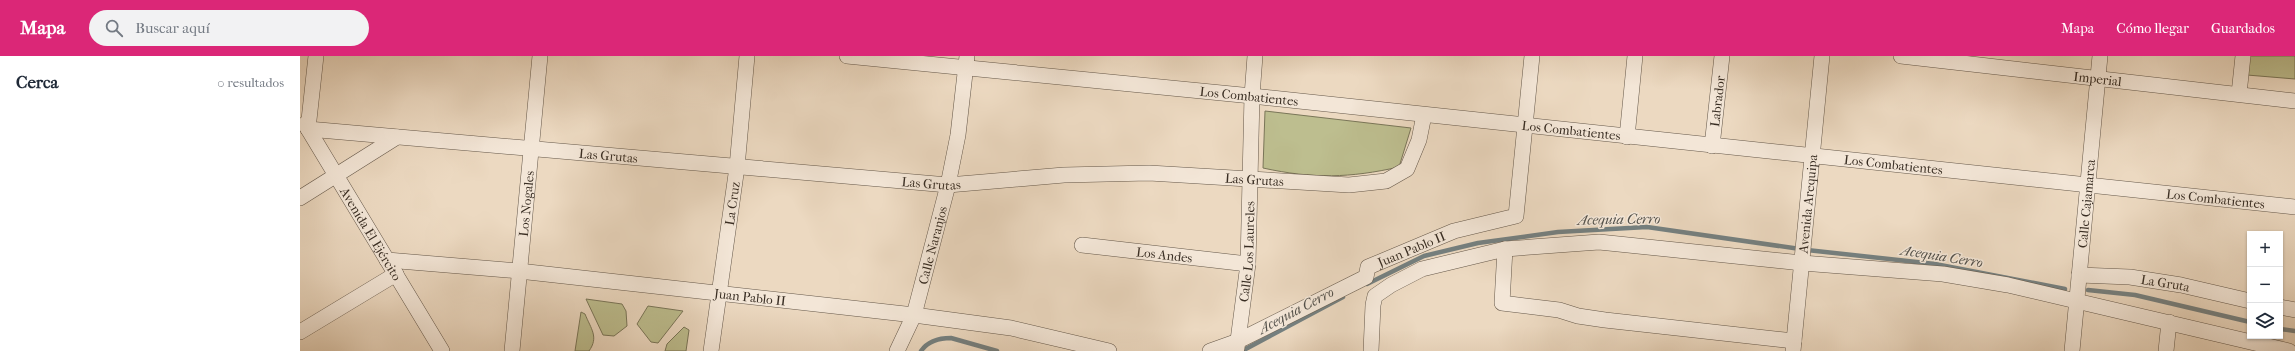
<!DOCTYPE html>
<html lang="es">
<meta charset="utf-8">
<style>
body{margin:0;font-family:"IM FELL French Canon",serif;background:#f2f2f3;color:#1f2937}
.controls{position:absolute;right:12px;bottom:12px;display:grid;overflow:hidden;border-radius:0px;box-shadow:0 1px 3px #0004}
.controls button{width:36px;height:36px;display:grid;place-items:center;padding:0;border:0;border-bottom:1px solid #e0e1e3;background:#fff;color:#1f2937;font:20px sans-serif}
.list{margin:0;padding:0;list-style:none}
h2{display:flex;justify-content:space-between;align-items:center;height:52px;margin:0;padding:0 16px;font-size:17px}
h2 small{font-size:13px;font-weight:400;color:#747a83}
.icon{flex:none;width:22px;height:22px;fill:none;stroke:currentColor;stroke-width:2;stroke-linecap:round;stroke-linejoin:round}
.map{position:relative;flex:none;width:1995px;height:295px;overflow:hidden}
header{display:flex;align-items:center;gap:24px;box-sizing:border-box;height:56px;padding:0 20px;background:#db2777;color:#fff}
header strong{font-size:19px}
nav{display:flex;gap:22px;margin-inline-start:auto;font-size:14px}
.search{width:280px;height:36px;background:#f2f2f3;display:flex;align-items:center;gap:10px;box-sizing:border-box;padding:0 14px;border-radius:22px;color:#747a83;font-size:15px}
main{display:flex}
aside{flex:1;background:#fff}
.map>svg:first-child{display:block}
</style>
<header>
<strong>Mapa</strong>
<div class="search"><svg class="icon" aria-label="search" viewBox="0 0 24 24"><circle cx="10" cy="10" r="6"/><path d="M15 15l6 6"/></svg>Buscar aquí</div>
<nav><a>Mapa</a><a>Cómo llegar</a><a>Guardados</a></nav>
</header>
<main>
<aside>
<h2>Cerca<small>0 resultados</small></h2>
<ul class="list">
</ul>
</aside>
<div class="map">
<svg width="1995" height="295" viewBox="0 0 1995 295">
<rect width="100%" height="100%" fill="#ecd9c1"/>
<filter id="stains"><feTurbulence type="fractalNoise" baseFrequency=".005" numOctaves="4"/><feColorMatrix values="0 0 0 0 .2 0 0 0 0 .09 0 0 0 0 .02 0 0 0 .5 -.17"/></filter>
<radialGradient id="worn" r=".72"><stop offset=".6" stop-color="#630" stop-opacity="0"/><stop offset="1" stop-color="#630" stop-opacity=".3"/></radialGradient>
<path fill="#bdbe8f" stroke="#7a7659" d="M1949,0H1995V23L1947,19Z
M965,55L1111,72L1099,111C1050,122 1013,123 963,112Z
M286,243L322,248L326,255L327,270L314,280L303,279Z
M348,250L383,255L358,287L351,286L337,268Z
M281,256L285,258C291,273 299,281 289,295H275Z
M384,271L389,274L386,295H365L367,288Z"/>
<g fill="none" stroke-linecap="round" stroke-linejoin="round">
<path stroke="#758080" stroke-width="4.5" d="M1067,228L1124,200L1178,187L1258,176L1347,171L1507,194L1635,208L1765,233
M1788,234L1835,239L1950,266
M1980,273L1995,275
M621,295C628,285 639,282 651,282L697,295
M942,295L1043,241"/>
<defs>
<g id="minor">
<path id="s1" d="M16,0L8,73L648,129L764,119L849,117L1049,129L1086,125L1107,113L1119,84L1124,59"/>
<path id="s2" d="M547,0L952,40L1995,151"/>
<path id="s3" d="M1601,0L1995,45"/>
<path d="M1939,38L1943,0"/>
<path id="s4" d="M5,68L142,295"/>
<path d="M1327,81L1335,0"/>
<path id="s5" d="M1412,90L1422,0"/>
<path d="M0,142L97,81"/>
<path id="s6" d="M782,189L948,208"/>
<path d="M1205,193L1202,247L1259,254L1278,260L1305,264L1494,285"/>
<path id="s7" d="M87,204L219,215L614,259L711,272L809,295"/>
<path id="s8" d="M1779,219L1830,221L1881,229L1950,245"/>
<path d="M1980,251L1995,254"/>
<path d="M0,276L96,218"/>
<path id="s9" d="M937,292L948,208L952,40L955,0"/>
<path id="s10" d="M212,295L240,0"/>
<path id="s11" d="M411,295L437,111L447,0"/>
<path id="s12" d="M597,295L614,259L648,129L658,79L667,0"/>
<path id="s13" d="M910,295L938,285L1066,221L1068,211L1154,175L1216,160L1232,0"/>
<path d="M1071,295L1073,249L1075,240L1091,229L1122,213L1205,193L1299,186L1502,207L1643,218L1708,229L1989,295"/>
<path id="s14" d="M1493,295L1522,0"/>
<path id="s15" d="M1772,295L1800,0"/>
<path d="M1866,295L1869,266"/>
</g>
</defs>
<use href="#minor" stroke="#65584a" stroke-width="16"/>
<use href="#minor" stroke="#f3e6d7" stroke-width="15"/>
</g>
<g text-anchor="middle" stroke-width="3" stroke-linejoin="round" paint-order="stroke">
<g font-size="13" fill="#382d23" stroke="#f3e6d7">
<text dy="5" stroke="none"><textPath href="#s3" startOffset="198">Imperial</textPath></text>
<text dy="5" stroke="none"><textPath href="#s2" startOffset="404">Los Combatientes</textPath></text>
<text dy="5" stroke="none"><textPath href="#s5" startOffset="45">Labrador</textPath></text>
<text dy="5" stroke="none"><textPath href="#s2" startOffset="728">Los Combatientes</textPath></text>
<text dy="5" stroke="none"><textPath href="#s1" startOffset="375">Las Grutas</textPath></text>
<text dy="5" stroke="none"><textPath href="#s2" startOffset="1052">Los Combatientes</textPath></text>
<text dy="5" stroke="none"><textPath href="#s1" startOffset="1023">Las Grutas</textPath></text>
<text dy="5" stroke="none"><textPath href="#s1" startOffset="699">Las Grutas</textPath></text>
<text dy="5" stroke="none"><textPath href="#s2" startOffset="1376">Los Combatientes</textPath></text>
<text dy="5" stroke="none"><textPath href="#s10" startOffset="148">Los Nogales</textPath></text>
<text dy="5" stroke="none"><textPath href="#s14" startOffset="148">Avenida Arequipa</textPath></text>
<text dy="5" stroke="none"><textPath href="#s15" startOffset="148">Calle Cajamarca</textPath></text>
<text dy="5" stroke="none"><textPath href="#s11" startOffset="149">La Cruz</textPath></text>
<text dy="5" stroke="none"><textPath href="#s4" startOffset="128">Avenida El Ejército</textPath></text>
<text dy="5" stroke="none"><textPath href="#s12" startOffset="112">Calle Naranjos</textPath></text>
<text dy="5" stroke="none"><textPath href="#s13" startOffset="230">Juan Pablo II</textPath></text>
<text dy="5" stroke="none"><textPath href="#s9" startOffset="97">Calle Los Laureles</textPath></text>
<text dy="5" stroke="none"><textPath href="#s6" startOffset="83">Los Andes</textPath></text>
<text dy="5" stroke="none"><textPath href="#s8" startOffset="87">La Gruta</textPath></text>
<text dy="5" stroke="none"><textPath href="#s7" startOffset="365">Juan Pablo II</textPath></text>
</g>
<g font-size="14" font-style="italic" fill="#52504a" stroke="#f3e6d7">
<text transform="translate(1319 163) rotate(-1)" y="5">Acequia Cerro</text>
<text transform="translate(1642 200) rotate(9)" y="5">Acequia Cerro</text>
<text transform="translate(996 254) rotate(-28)" y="5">Acequia Cerro</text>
</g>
</g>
<rect width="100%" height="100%" filter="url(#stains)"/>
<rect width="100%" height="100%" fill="url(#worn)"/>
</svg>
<div class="controls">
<button>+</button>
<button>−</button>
<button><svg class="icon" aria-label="layers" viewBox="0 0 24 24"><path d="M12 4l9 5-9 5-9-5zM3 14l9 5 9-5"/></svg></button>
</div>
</div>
</main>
